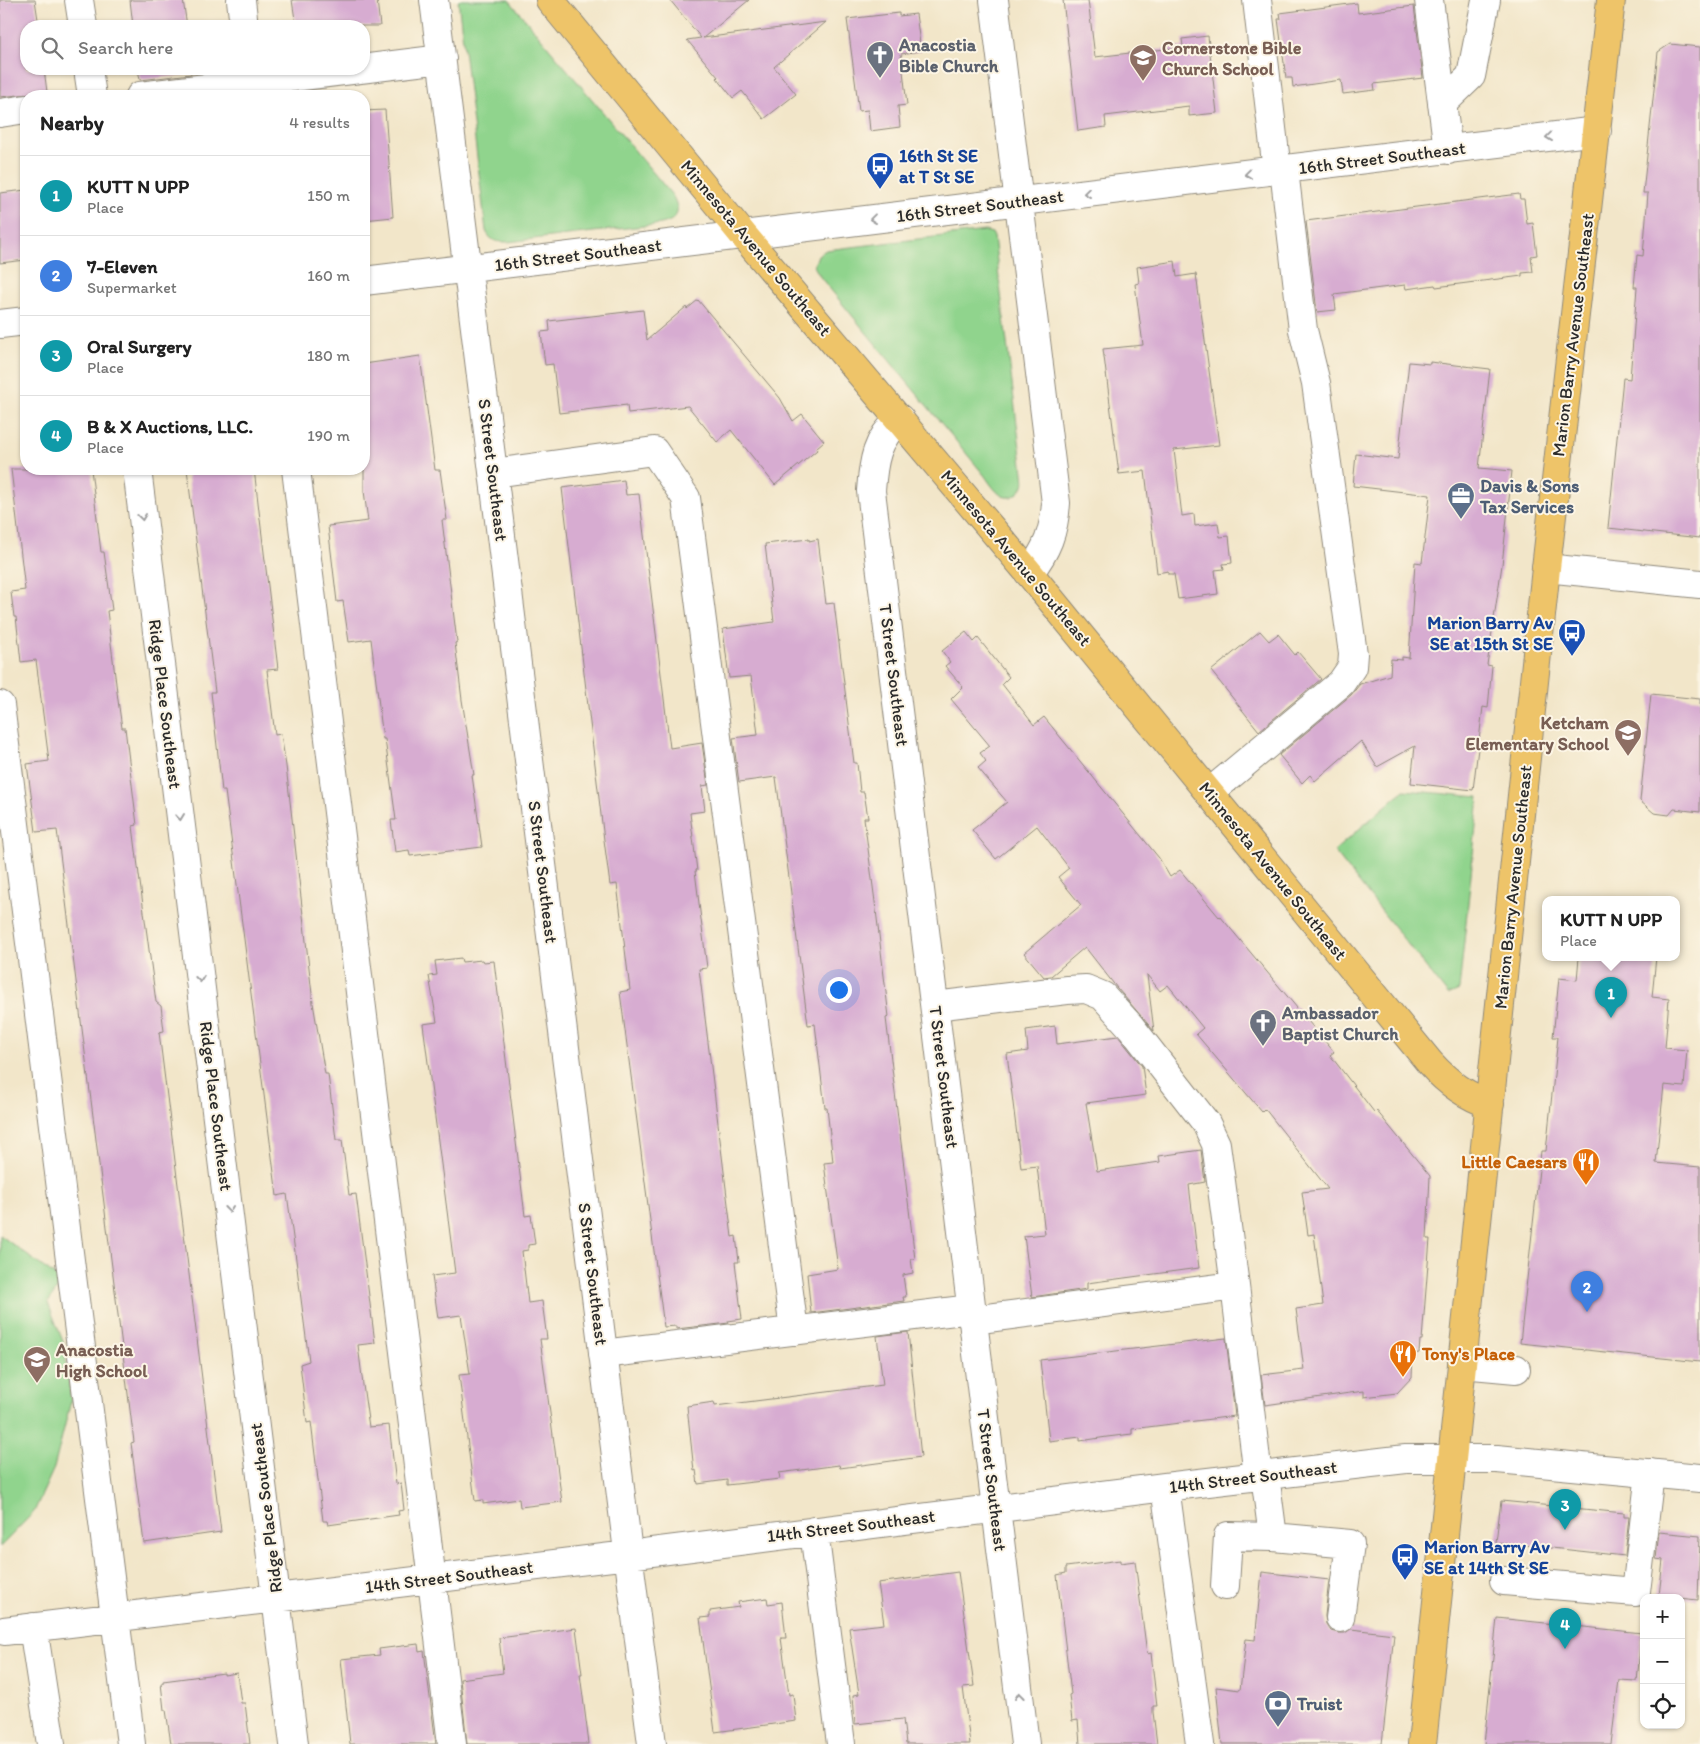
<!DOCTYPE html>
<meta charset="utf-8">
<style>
body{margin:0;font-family:Itim,sans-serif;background:#f2f2f2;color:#222}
.controls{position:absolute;right:15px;bottom:15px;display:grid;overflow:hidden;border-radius:10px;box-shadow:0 1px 4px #0004}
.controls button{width:45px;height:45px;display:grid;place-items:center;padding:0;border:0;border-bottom:1px solid #e0e0e0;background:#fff;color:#222;font:25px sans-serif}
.you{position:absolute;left:838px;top:989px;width:18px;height:18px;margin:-12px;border:4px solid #fff;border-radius:50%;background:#1a73e8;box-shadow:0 0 0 8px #1a73e833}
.badge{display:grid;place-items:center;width:32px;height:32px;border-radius:50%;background:#c8321e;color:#fff;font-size:16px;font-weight:700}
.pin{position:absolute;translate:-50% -41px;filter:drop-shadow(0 1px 2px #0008)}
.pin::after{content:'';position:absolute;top:26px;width:18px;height:15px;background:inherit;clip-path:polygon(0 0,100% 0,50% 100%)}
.popup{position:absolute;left:1542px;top:896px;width:138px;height:65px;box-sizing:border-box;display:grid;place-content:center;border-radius:10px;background:#fff;filter:drop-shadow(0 1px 4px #0005);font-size:16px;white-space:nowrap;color:#767676}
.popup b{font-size:19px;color:#222}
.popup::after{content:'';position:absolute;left:50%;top:100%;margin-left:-10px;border:10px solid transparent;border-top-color:#fff}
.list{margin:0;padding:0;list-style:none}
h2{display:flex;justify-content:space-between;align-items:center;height:65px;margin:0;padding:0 20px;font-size:21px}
h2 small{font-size:16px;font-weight:400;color:#767676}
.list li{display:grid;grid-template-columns:32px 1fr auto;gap:15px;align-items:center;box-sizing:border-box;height:80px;padding:0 20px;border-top:1px solid #e0e0e0}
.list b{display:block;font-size:19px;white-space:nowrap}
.list p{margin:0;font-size:16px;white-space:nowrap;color:#767676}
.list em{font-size:16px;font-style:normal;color:#767676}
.icon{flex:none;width:28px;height:28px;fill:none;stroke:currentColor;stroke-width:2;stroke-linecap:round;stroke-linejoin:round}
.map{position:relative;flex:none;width:1700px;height:1744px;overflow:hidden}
.search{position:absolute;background:#fff;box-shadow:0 1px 4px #0004;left:20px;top:20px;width:350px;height:55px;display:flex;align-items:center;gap:12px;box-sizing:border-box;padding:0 18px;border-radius:20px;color:#767676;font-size:19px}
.panel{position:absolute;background:#fff;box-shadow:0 1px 4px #0004;left:20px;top:90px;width:350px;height:385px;border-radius:20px}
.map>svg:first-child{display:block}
</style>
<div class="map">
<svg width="1700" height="1744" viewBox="0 0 1700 1744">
<rect width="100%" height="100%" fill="#fcf5e5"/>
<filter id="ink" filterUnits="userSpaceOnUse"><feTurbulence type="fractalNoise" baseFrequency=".02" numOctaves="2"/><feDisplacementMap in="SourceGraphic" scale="10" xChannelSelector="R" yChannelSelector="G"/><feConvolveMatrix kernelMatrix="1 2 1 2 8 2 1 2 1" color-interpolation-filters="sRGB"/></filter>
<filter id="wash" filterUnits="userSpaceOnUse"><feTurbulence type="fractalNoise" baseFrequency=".0096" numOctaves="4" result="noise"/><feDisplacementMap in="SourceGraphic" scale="20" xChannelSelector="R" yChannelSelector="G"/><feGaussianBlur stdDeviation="1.12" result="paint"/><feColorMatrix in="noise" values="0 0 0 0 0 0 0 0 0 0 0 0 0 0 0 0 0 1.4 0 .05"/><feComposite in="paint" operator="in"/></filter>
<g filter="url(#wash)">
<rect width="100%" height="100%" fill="#f2e6c9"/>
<path fill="#90d48d" stroke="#5e805c" d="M458,0H509L672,195C681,210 679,220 661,224L508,242C497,242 491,242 486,231Z
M985,231L992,233L994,237L1024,481C1023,491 1012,502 1001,495C995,491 989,482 985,476L821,278L814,266L818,255L826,250Z
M1404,790L1479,797L1459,990L1448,995L1334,851Z
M0,1235L62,1281L48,1303L64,1344L71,1401L54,1468L34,1512L0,1547Z"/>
<g id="blocks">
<path fill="#d7acd1" d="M0,0H35L39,26H26V69H44L47,92L0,97Z
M130,0H183L187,26H133Z
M292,0H377L380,26H296Z
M670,0H749L703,38L826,22L774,67L796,94L764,119L742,91L733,98L717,78L718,77L687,40L701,38Z
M1063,0H1088L1095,57L1183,47L1182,39L1208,36L1217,113L1189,116V106L1105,116L1106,127L1078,131Z
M1357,3L1358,13L1414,6L1423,78L1374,84L1375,90L1343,94L1341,80L1293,87L1292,78H1286L1278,19H1281L1280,13Z
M899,13V16L916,14L921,51L901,54L907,105L898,106L900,127L870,131L868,110L859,111L847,19Z
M1670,44L1700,47V538L1608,528L1623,378L1630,379L1637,287H1634L1637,255L1643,256L1648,193H1643L1658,52Z
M138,69H191V74L140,80Z
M385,110L393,217L364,220V111Z
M26,190V260L0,263V193Z
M1519,194L1520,199H1524L1527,224L1533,223L1537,255L1531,256L1533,272L1522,273V276L1436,287L1435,285L1406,289L1405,285L1334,294L1336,310L1317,312L1306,221Z
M1175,261L1177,277L1196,274L1219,445L1174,450L1182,516L1194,514L1195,526L1218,523L1220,537L1229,536L1232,563L1223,564L1224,569L1215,570L1218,594L1178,599L1174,574H1168V571L1157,573L1145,471L1119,474L1103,349L1143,345L1135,284L1139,283L1137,267Z
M698,300L780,398L793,421L802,414L824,441L816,448L817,450L775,485L731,430L717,442L688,406L628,413L627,405L559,413L553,364L545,365L541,332L550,331L549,321L643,310L647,340L686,307L687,309Z
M420,356L435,470H440L447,520H442L457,642L455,643L462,700L474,775H472L482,847L410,856L409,850L395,852L391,820H396L385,739H383L371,639L349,642L343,601L337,602L328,526L368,521L364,491V364Z
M1409,362L1430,364V362L1490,369L1479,468L1512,471L1502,565L1487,665L1492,666L1488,708L1483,707L1473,790L1411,783L1415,746L1377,767L1361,741L1315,781L1310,775L1302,783L1279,755L1351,695L1360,684L1390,675L1391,659L1402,660V657L1409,658L1415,562L1422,563L1430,495L1353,486L1356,454L1398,459Z
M11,469H91L101,552H104L112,610L107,611L118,700L122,728H125L137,825L133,826L139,875L156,1002L161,1006L164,1031L159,1032L221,1532L144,1543L131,1443L134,1442L131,1418L57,830L36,832L27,764L49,761L36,660L21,662L16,617H14L11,592L25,590Z
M187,469H254L278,669L267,670L275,735L281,734L286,766L313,1003L325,1074H328L336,1140H342L349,1195L356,1194L375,1343L358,1345L363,1385L369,1427L389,1425L396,1484L401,1483L404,1510L398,1511L399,1515L328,1525L327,1521H323L311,1422L307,1423L300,1364L309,1361L295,1252L287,1194L277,1196L225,791H222L211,692H215Z
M624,480L626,495L639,494L670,748L702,743L708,785L702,786L705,811L690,813L697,871H695L707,968L699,969L732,1237L736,1236L739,1262H735L742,1319L728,1321L729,1323L676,1329V1326L664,1327L620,992L630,990L617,884L610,885L604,840L562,488Z
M809,539V541L818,539L826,604L834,603L854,763H857L860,792H864L868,818H864L875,902L889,1017L886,1018L915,1259H911L913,1273L903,1275L906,1297H903L904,1301L811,1313L807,1274L838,1269L824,1163L833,1162L827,1108H825L815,1024L808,1025L776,777L739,782L733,738L758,735L751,676L729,678L723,629L774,622L765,544Z
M1260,631L1269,641L1278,634L1295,655L1298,652L1321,679L1259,731L1211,671Z
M966,632L974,642L978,638L1009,677L1002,684L1034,725L1044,717L1159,858L1170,877L1180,870L1219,917L1220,916L1334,1052L1330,1055L1374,1112L1376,1110L1430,1176L1427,1239H1430L1422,1340H1420L1419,1353L1413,1354L1412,1377L1397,1393L1364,1397V1391L1265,1405L1261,1375L1304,1370L1296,1309L1323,1305L1314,1234L1308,1235L1302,1192L1328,1189L1265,1109L1262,1112L1196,1034L1203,1028L1168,985L1160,991L1147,975L1154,1031L1117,988L1085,947L1051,976L1044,977L1024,953L1081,905L1058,877L1069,868L1037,826L996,859L972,830L1007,802L978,768L986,761L980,753L990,746L951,699L963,687L945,666L950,662L942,651Z
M1651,694L1700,699V812L1674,809L1669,815L1654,813L1640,801Z
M1579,957H1656L1652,997L1669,999L1665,1048L1687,1050L1684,1087L1664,1085L1656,1163L1700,1167V1362L1520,1343L1541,1151H1546L1558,1037H1553L1559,978L1577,980Z
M461,958L462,962L482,960L483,962L494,961L525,1216L531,1215L535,1244L528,1245V1250L522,1251L528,1303L542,1301L547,1339H540L562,1502L520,1507L519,1499L483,1504V1500L475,1501L459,1375L470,1374L461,1315L438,1318L432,1276L455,1273L423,1024L437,1022L429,976L437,975L435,961Z
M1055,1026L1057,1044L1118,1036L1142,1066L1146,1095L1086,1103L1097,1171L1160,1162L1159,1156L1201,1150L1205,1182L1189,1185L1199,1268L1087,1283V1289L1032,1297L1024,1236L1045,1234L1037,1166L1021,1168L1007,1054L1028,1051L1026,1030Z
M908,1332L921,1457L840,1468L839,1465L779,1473L780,1479L727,1485V1480L698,1484L696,1470L694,1471L687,1406L714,1402L715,1406L883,1385L877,1336Z
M1226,1338L1235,1416L1132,1429V1434L1107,1437L1080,1441V1437L1049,1441L1040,1360Z
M1501,1501L1624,1513V1517H1629L1625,1556L1496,1542Z
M1659,1532L1700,1536L1698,1600L1659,1596L1663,1560L1656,1559Z
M1120,1560V1563L1135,1561L1147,1654L1151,1653L1154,1680L1157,1706H1153V1712L1157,1744H1080L1078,1720L1072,1721L1069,1695L1071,1694L1057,1575L1066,1573V1567Z
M958,1572L974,1686L963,1687L970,1744H906L903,1719L855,1724L853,1695L859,1694L849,1628L884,1624L878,1583Z
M1262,1572L1329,1580L1325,1616L1326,1624L1331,1631L1338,1633H1345L1351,1629L1394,1634L1382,1744H1222L1216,1687L1240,1690L1246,1639L1255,1640Z
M767,1598L768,1604L782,1602L786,1638H781L789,1695L793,1694L796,1721L715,1732L700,1618L710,1617V1611L739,1607L738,1602Z
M1497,1618L1642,1633L1637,1681L1619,1680L1611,1744H1484Z
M576,1628L582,1674H580L589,1744H467L460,1679L503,1673L499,1638Z
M418,1644L419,1652L424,1651L436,1744H350L341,1659L380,1655L379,1649Z
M224,1673V1675L237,1673L241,1703H245L250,1744H171L166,1710H164L161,1683H163V1681Z"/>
</g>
</g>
<g filter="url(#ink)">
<use href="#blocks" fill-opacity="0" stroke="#8e887a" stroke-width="1"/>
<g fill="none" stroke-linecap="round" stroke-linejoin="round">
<defs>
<path id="minor" d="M79,0L83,26
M241,0L244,26
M434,0L652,1744
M994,0L1056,503C1054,532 1047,550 1029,573
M1257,0L1277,171
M1429,0L1448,150
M88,69L92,96
M140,96L442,59
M1442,104L1471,76L1486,0
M0,113L26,109
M364,281L1597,131
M0,324L26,321
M900,419C876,439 873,462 871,491L1025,1744
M137,469L294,1744
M296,469L452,1744
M494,473L654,451L686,498L794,1331
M1546,568L1700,584
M0,705L131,1744
M1209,793L1341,683L1352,667L1353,654L1316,383L1303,330L1284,170
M935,1006L1067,990L1086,989L1103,996L1131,1027L1206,1123L1216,1144L1235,1286
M972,1320L1235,1286L1258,1476
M603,1354L971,1309
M1462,1364L1516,1369
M1165,1487L1200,1744
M814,1531L841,1744
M1273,1537L1350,1544L1340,1618
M1504,1581L1636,1592L1650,1473
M1225,1586L1228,1536L1273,1537L1265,1475
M33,1627L51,1744
M4,1631L628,1555L1165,1487L1406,1459H1497L1700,1478"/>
<path id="major" d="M550,0L744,236L1029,573L1430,1063C1447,1082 1465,1096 1490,1104
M1422,1744L1546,568L1611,0"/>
</defs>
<use href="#minor" stroke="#8e887a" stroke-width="30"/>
<use href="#major" stroke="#8e887a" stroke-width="30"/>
<use href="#minor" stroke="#fff" stroke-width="28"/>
<use href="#major" stroke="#eec469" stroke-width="28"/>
</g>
<defs><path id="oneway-chevron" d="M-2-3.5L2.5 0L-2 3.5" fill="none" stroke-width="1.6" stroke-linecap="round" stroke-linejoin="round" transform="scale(1.25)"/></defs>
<g stroke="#a0a0a0">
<use href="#oneway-chevron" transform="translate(1549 137) rotate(173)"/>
<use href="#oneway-chevron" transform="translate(1248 174) rotate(173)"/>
<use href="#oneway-chevron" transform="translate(1087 193) rotate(173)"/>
<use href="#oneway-chevron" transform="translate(873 219) rotate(173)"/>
<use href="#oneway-chevron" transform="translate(142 517) rotate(83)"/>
<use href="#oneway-chevron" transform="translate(180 817) rotate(83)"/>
<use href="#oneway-chevron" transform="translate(200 979) rotate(83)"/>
<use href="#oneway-chevron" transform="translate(229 1209) rotate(83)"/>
<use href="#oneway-chevron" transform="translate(1019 1696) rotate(-97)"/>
</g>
</g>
<defs>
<symbol id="church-pin" viewBox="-11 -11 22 30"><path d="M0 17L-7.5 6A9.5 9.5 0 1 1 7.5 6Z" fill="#6b7280" stroke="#fcf5e5"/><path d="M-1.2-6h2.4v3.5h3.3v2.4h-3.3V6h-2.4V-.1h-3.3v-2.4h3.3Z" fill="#fff"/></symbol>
<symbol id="school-pin" viewBox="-11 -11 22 30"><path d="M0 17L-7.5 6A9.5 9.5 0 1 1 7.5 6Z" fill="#8d6e63" stroke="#fcf5e5"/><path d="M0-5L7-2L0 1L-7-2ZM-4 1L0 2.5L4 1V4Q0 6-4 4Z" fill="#fff"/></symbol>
<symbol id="bus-pin" viewBox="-11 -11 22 30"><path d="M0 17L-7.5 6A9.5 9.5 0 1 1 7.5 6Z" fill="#1a4fb4" stroke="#fcf5e5"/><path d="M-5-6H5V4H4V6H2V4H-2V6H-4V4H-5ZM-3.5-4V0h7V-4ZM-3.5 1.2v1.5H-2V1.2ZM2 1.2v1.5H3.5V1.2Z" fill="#fff"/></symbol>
<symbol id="office-pin" viewBox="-11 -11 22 30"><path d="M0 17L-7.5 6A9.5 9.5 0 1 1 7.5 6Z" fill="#5c6f8a" stroke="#fcf5e5"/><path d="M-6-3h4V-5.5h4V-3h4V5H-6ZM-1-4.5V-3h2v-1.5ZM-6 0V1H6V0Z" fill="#fff"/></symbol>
<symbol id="restaurant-pin" viewBox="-11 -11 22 30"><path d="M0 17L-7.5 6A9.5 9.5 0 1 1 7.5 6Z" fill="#e8710a" stroke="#fcf5e5"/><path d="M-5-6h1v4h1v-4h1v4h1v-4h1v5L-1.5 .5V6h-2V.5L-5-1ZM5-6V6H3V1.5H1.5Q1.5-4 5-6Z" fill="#fff"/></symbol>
<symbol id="bank-pin" viewBox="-11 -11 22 30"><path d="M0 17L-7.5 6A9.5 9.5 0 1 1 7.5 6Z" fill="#5c6f8a" stroke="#fcf5e5"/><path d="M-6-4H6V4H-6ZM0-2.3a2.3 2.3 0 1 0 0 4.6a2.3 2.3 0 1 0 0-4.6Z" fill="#fff"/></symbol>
</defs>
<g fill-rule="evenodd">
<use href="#church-pin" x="864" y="39" width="32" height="43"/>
<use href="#school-pin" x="1127" y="42" width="32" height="43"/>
<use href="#bus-pin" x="864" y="150" width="32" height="43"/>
<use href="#office-pin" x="1445" y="480" width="32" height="43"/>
<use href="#bus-pin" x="1556" y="617" width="32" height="43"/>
<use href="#school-pin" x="1612" y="717" width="32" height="43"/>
<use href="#church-pin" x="1247" y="1007" width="32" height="43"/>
<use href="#restaurant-pin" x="1570" y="1146" width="32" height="43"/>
<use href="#restaurant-pin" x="1387" y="1338" width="32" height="43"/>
<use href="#school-pin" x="21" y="1344" width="32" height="43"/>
<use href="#bus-pin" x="1389" y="1541" width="32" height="43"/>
<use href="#bank-pin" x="1262" y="1688" width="32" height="43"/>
</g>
<g text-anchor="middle" stroke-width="4" stroke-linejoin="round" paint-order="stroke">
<g font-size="18" font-weight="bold" fill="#5b616d" stroke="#fcf5e5" text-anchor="start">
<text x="899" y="51">Anacostia<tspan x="899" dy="21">Bible Church</tspan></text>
<text x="1282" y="1019">Ambassador<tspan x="1282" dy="21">Baptist Church</tspan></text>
</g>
<g font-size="18" font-weight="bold" fill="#785e54" stroke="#fcf5e5" text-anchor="start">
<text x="1162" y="54">Cornerstone Bible<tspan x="1162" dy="21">Church School</tspan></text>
<text x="1609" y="729" text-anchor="end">Ketcham<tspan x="1609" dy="21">Elementary School</tspan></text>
<text x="56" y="1356">Anacostia<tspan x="56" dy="21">High School</tspan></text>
</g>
<g font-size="18" font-weight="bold" fill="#164399" stroke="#fcf5e5" text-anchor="start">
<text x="899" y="162">16th St SE<tspan x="899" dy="21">at T St SE</tspan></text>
<text x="1553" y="629" text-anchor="end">Marion Barry Av<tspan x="1553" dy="21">SE at 15th St SE</tspan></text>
<text x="1424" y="1553">Marion Barry Av<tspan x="1424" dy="21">SE at 14th St SE</tspan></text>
</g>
<g font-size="18" fill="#2b2b2b" stroke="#fcf5e5">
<text transform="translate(1382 158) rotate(-7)" y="6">16th Street Southeast</text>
<text transform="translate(980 206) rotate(-7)" y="6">16th Street Southeast</text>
<text transform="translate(756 248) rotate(50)" y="6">Minnesota Avenue Southeast</text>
<text transform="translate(578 255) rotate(-7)" y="6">16th Street Southeast</text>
<text transform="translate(1573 335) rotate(-83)" y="6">Marion Barry Avenue Southeast</text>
<text transform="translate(493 470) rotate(83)" y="6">S Street Southeast</text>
<text transform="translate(1016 558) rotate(50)" y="6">Minnesota Avenue Southeast</text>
<text transform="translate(894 675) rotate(83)" y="6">T Street Southeast</text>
<text transform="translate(165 704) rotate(83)" y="6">Ridge Place Southeast</text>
<text transform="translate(1273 871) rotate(51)" y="6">Minnesota Avenue Southeast</text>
<text transform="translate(543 872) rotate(83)" y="6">S Street Southeast</text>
<text transform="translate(1513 887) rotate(-84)" y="6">Marion Barry Avenue Southeast</text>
<text transform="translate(944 1077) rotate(83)" y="6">T Street Southeast</text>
<text transform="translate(216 1106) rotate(83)" y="6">Ridge Place Southeast</text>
<text transform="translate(593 1274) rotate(83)" y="6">S Street Southeast</text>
<text transform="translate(1253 1477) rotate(-7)" y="6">14th Street Southeast</text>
<text transform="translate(992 1480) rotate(83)" y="6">T Street Southeast</text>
<text transform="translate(266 1508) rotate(-97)" y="6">Ridge Place Southeast</text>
<text transform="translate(851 1526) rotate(-7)" y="6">14th Street Southeast</text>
<text transform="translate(449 1577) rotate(-7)" y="6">14th Street Southeast</text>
</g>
<g font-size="18" font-weight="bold" fill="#4e5e75" stroke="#fcf5e5" text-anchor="start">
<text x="1480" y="492">Davis &amp; Sons<tspan x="1480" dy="21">Tax Services</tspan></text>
<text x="1297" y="1710">Truist</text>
</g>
<g font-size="18" font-weight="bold" fill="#c56008" stroke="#fcf5e5" text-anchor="end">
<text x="1567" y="1168">Little Caesars</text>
<text x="1422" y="1360" text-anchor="start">Tony's Place</text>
</g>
</g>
</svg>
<div class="controls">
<button>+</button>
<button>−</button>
<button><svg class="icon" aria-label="locate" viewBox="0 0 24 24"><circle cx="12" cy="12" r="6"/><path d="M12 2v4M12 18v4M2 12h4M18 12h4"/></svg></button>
</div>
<div class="you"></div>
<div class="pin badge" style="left:1611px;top:1018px;background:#0f9aa8">1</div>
<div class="popup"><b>KUTT N UPP</b>Place</div>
<div class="pin badge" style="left:1587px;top:1312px;background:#3f7fe0">2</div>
<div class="pin badge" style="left:1565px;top:1530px;background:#0f9aa8">3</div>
<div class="pin badge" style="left:1565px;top:1649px;background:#0f9aa8">4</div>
<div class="search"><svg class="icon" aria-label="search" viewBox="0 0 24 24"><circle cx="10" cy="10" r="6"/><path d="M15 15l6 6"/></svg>Search here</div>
<section class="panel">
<h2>Nearby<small>4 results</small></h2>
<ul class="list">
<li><span class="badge" style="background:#0f9aa8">1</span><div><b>KUTT N UPP</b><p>Place</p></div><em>150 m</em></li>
<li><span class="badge" style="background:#3f7fe0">2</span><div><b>7-Eleven</b><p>Supermarket</p></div><em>160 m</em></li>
<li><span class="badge" style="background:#0f9aa8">3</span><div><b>Oral Surgery</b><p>Place</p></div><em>180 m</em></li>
<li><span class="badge" style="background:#0f9aa8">4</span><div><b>B &amp; X Auctions, LLC.</b><p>Place</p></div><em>190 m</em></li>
</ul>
</section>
</div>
